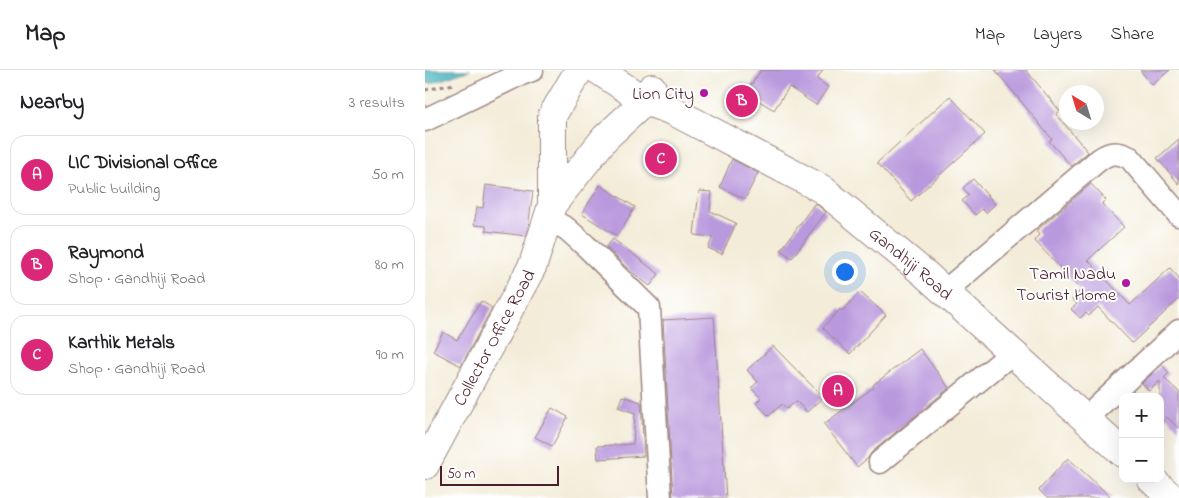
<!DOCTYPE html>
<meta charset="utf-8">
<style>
body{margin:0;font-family:"Indie Flower",sans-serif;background:#f2f2f2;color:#202124}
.controls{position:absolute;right:15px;bottom:15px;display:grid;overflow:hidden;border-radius:10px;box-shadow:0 5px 20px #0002}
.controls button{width:45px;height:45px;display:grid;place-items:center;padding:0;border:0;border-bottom:1px solid #e0e0e0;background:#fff;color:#202124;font:25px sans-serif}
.compass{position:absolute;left:634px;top:15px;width:45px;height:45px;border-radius:50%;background:#fff;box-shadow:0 5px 20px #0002;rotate:322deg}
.scale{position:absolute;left:15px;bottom:12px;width:119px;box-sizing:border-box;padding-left:5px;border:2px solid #4a1f2b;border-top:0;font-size:14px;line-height:18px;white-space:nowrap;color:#4a1f2b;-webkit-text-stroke:4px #fff;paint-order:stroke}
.you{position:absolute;left:419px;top:201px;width:18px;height:18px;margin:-12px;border:4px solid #fff;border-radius:50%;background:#1a73e8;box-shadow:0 0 0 8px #1a73e833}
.badge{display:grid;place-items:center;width:32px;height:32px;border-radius:50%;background:#db2777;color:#fff;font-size:16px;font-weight:700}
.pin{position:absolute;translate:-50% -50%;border:2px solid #fff;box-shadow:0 1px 5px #0006}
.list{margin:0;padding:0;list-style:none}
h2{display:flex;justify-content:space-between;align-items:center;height:65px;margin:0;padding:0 20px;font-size:21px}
h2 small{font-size:16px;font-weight:400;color:#757577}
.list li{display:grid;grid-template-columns:32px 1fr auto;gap:15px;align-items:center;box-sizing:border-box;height:80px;margin:0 10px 10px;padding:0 10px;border:1px solid #e0e0e0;border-radius:15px}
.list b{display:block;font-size:19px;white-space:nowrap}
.list p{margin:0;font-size:16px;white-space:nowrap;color:#757577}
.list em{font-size:16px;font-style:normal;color:#757577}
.map{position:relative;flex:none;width:754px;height:428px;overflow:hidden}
header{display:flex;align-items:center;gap:30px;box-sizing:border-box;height:70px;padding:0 25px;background:#fff;border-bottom:1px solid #e0e0e0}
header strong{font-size:24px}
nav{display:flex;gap:28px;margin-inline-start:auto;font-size:18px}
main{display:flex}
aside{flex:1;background:#fff}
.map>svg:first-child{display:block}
</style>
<header>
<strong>Map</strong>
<nav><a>Map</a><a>Layers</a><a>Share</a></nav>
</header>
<main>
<aside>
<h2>Nearby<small>3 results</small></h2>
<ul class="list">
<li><span class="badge">A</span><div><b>LIC Divisional Office</b><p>Public building</p></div><em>50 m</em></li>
<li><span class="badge">B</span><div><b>Raymond</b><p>Shop · Gandhiji Road</p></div><em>80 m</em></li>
<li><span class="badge">C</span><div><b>Karthik Metals</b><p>Shop · Gandhiji Road</p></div><em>90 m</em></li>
</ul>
</aside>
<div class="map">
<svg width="754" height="428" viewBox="0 0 754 428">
<rect width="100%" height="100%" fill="#fff"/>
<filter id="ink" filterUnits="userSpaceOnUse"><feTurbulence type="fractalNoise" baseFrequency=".02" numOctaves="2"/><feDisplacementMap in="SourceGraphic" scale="10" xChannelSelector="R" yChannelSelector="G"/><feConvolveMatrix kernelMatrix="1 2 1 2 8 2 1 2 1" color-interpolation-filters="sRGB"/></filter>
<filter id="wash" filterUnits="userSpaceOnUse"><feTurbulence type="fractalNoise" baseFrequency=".0096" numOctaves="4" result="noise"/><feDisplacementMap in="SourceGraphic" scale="20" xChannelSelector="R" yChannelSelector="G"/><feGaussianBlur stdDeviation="1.12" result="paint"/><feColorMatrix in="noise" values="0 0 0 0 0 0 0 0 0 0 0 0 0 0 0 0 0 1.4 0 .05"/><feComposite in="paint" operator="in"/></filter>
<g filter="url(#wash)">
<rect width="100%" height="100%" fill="#f3ecd8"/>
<path fill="#45b4be" stroke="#486a74" d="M0,0H45L7,13H0Z"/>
<g id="blocks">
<path fill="#b999dd" d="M336,0H398L392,9L403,17L391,35L364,17L349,40L321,23Z
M570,0H601L635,41L631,44L663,82L646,96L624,71L627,69Z
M715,0H745L727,15Z
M525,26L560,64L486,131L452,93Z
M754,69V114L732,88Z
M307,89L333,103L320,129L295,117Z
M548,109L570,134L561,143L557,139L550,145L537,131L544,125L538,118Z
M666,114L681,130L677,134L699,157L663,190L705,235L745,198L754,208V229L707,273L673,237L664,246L661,243L655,248L646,239L652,234L647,229L656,220L609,170L614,165L611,161Z
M61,115L108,121L103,158L101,166L61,161V156L49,155L52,137L58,138Z
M175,115L210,137L192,166L157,144Z
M274,121L287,122L285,141L311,153L297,184L283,178L288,167L269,165Z
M390,133L401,142L367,188L356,180Z
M188,169L234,204L225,216L204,200L181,177Z
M435,222L461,245L425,284L398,258L415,239L417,241Z
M56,231L67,238L36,296L8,281L18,262L32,270Z
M289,247L301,428H248L238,250Z
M348,276L398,327L382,342L371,331L362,339L357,334L344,346L331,333L336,328L326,318L333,312L322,300Z
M495,279L524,318L447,382L443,388L432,397L399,354L449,317L448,315Z
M737,295L744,303L739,308L754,322V359L742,347L735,354V311L724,321L717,313Z
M197,326L216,332L219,386L173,389L172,376L208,374L210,343L193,337Z
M127,338L143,347L127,376L110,367Z
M643,388L687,428H622L614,420Z"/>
</g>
</g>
<g filter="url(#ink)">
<use href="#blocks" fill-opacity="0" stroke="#9e8682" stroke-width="1"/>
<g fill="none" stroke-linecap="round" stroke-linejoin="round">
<defs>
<path id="minor" d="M0,50L91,6L107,0
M122,148L142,159L161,176L224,238L235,428
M519,222L670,93C682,83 690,80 705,88L754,145
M660,349L754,261
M455,392L587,283"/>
<g id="major">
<path id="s1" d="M173,0L220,31L248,41L397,119L500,204L698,383"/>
<path d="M127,135V46L151,5L155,0"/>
<path id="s2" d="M0,395L108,195L127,135L180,68L220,31L227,18"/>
<path d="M726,409L747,428"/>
</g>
</defs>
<use href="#minor" stroke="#9e8682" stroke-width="25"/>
<use href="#major" stroke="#9e8682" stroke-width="30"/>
<path stroke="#9e8682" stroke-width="3" stroke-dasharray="4 4" stroke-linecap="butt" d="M0,20L29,14"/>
<use href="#minor" stroke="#fff" stroke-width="22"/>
<use href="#major" stroke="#fff" stroke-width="28"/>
</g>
</g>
<g fill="#b5179e" stroke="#fff" stroke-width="2">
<circle cx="279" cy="23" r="5"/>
<circle cx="701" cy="213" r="5"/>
</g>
<g text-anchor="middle" stroke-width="4" stroke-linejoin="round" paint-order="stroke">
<g font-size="18" fill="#4a1f2b" stroke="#fff" text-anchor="end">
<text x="269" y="29">Lion City</text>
<text x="691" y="209">Tamil Nadu<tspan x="691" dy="21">Tourist Home</tspan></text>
</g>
<g font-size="18" fill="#4a1f2b" stroke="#fff">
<text dy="6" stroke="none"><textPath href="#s1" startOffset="370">Gandhiji Road</textPath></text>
<text dy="6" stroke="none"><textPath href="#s2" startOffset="145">Collector Office Road</textPath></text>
</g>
</g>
</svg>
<div class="controls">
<button>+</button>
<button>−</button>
</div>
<svg class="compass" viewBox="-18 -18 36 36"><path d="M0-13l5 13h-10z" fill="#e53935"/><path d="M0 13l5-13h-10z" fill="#757577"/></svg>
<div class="scale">50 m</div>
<div class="you"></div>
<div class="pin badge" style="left:413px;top:321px">A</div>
<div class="pin badge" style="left:317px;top:31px">B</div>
<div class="pin badge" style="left:236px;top:89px">C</div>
</div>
</main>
